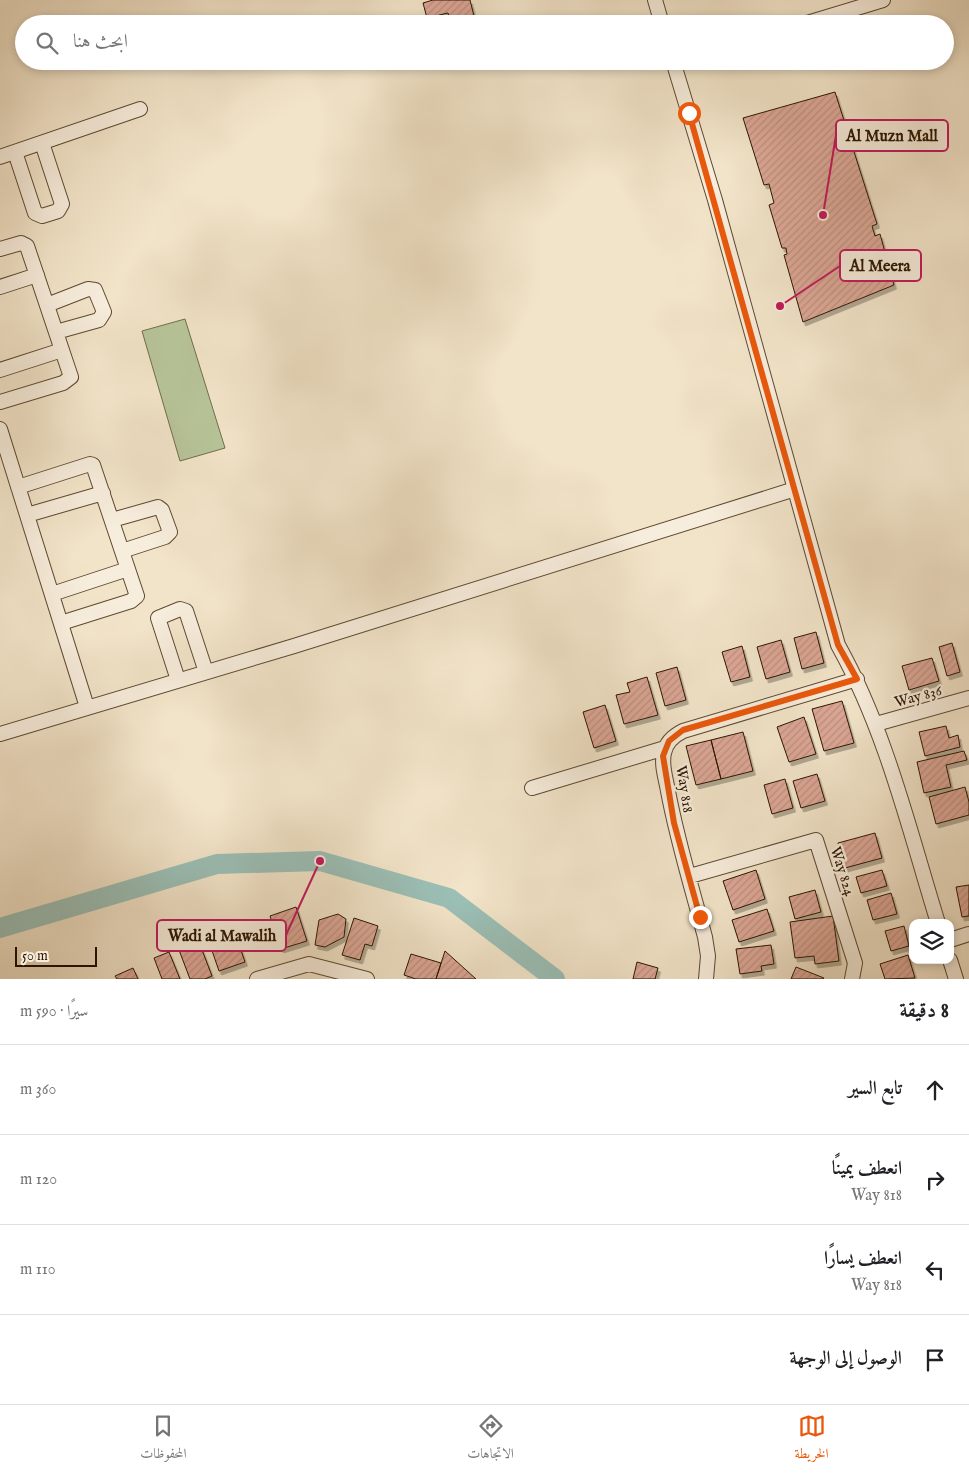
<!DOCTYPE html>
<html lang="ar">
<meta charset="utf-8">
<style>
body{margin:0;font-family:"IM FELL English",Amiri,serif;background:#f6f6f6;color:#202124;direction:rtl}
.controls{position:absolute;right:15px;bottom:15px;display:grid;overflow:hidden;border-radius:10px;box-shadow:0 2px 8px #0003}
.controls button{width:45px;height:45px;display:grid;place-items:center;padding:0;border:0;border-bottom:1px solid #e0e0e0;background:#fff;color:#202124;font:25px sans-serif}
.scale{position:absolute;left:15px;bottom:12px;width:82px;box-sizing:border-box;padding-left:5px;border:2px solid #2b1500;border-top:0;font-size:14px;line-height:18px;white-space:nowrap;color:#2b1500;-webkit-text-stroke:4px #f7eddc;paint-order:stroke}
.stop{position:absolute;width:15px;height:15px;margin:-11px;border:4px solid #ea580c;border-radius:50%;background:#fff}
.stop.end{background:#ea580c;border-color:#fff;box-shadow:0 1px 5px #0008}
.list{margin:0;padding:0;list-style:none}
h2{display:flex;justify-content:space-between;align-items:center;height:65px;margin:0;padding:0 20px;font-size:21px}
h2 small{font-size:16px;font-weight:400;color:#757577}
.list li{display:grid;grid-template-columns:32px 1fr auto;gap:15px;align-items:center;box-sizing:border-box;height:90px;padding:0 20px;border-top:1px solid #e0e0e0}
.list b{display:block;font-size:19px;white-space:nowrap}
.list p{margin:0;font-size:16px;white-space:nowrap;color:#757577}
.list em{font-size:16px;font-style:normal;color:#757577}
.icon{flex:none;width:28px;height:28px;fill:none;stroke:currentColor;stroke-width:2;stroke-linecap:round;stroke-linejoin:round}
.map{position:relative;flex:none;width:969px;height:979px;overflow:hidden;direction:ltr}
.search{position:absolute;background:#fff;box-shadow:0 2px 8px #0003;left:15px;right:15px;top:15px;height:55px;display:flex;align-items:center;gap:12px;box-sizing:border-box;padding:0 18px;border-radius:28px;color:#757577;font-size:19px}
.sheet{height:425px;background:#fff}
nav{display:flex;justify-content:space-around;align-items:center;box-sizing:border-box;height:70px;border-top:1px solid #e0e0e0;background:#fff;font-size:14px;color:#757577}
nav a{display:grid;justify-items:center;gap:2px}
nav .on{color:#ea580c}
.map>svg:first-child{display:block}
</style>
<div class="map">
<svg width="969" height="979" viewBox="0 0 969 979">
<defs>
<pattern id="building-hatch" width="6" height="6" patternUnits="userSpaceOnUse" patternTransform="scale(1.25)"><rect width="6" height="6" fill="#dca796"/><path d="M-1 1l2-2M0 6l6-6M5 7l2-2" fill="none" stroke="#bd8f80"/></pattern>
<filter id="shadow"><feDropShadow dx="2.5" dy="4" stdDeviation="0" flood-color="#0004"/></filter>
</defs>
<rect width="100%" height="100%" fill="#f2e4c9"/>
<filter id="stains"><feTurbulence type="fractalNoise" baseFrequency=".004" numOctaves="4"/><feColorMatrix values="0 0 0 0 .2 0 0 0 0 .09 0 0 0 0 .02 0 0 0 .5 -.17"/></filter>
<radialGradient id="worn" r=".72"><stop offset=".6" stop-color="#630" stop-opacity="0"/><stop offset="1" stop-color="#630" stop-opacity=".3"/></radialGradient>
<path fill="#b7c599" stroke="#716d4c" d="M185,319L225,448L180,461L142,331Z"/>
<g fill="none" stroke-linecap="round" stroke-linejoin="round">
<path stroke="#9bbfb6" stroke-width="20" d="M0,928L217,864L320,861L449,898L555,979"/>
</g>
<path fill="url(#building-hatch)" stroke="#2b1500" filter="url(#shadow)" d="M433,0H470L476,24H451L448,13L427,18L423,3Z
M835,92L877,224L872,226L875,236L880,234L894,285L803,322L784,255L787,254L786,248H782L769,205L774,203L769,184L764,185L743,118Z
M816,632L824,663L802,669L794,638Z
M781,640L790,672L766,679L757,647Z
M952,643L960,672L947,676L939,647Z
M742,646L750,677L731,682L722,652Z
M932,658L939,681L909,690L902,666Z
M677,667L686,700L665,706L656,673Z
M647,677L658,715L624,724L616,695L630,692L627,683Z
M842,701L854,743L824,751L812,709Z
M605,705L616,741L594,748L583,712Z
M804,717L816,754L789,762L777,727Z
M946,726L949,738L958,735L960,747L925,756L919,732Z
M743,732L753,771L721,779L711,740Z
M711,740L721,779L696,785L686,746Z
M964,751L967,760L946,765L951,787L924,793L917,762Z
M817,774L825,801L801,808L793,781Z
M785,779L793,808L772,814L764,785Z
M965,787L969,802V815L936,824L929,797Z
M875,833L882,858L845,868L838,843Z
M756,870L765,899L733,910L723,881Z
M882,870L887,886L861,893L856,877Z
M969,885V916L962,917L956,887Z
M815,890L821,912L795,919L789,897Z
M891,893L897,914L873,920L867,900Z
M296,907L307,941L281,949L270,916Z
M767,909L774,931L739,942L732,920Z
M338,914L346,919L344,937L325,947L315,945L319,920Z
M833,916L839,961L815,964L814,956L795,958L790,922Z
M354,918L378,926L372,946L365,944L360,960L342,955Z
M232,924L245,962L219,971L206,933Z
M904,926L909,946L891,951L885,931Z
M199,942L212,976L205,979H190L179,950Z
M771,945L774,964L761,966L762,971L740,974L736,949Z
M445,951L476,979H436Z
M169,952L180,979H162L154,958Z
M411,954L441,963L436,979H416L404,975Z
M908,955L915,978L885,979L880,964Z
M637,962L658,968L655,979H633Z
M796,967L824,978L823,979H791Z
M133,968L138,979H117L115,976Z"/>
<g fill="none" stroke-linecap="round" stroke-linejoin="round">
<defs>
<path id="minor" d="M655,0L662,24
M804,24L883,0
M673,61L715,200L838,645C886,731 909,829 938,923
M15,152L35,213L42,216L58,211L62,204L42,143
M0,157L140,109
M0,249L21,243L27,246L71,377L63,383L0,402
M0,287L37,275
M47,305L88,289L95,290L104,312L99,320L56,332
M0,370L62,350
M0,429L87,707
M18,487L90,464L93,465L137,596L131,601L61,623
M27,515L103,493
M112,520L158,507L162,510L170,532L165,537L122,551
M52,594L128,569
M178,680L158,618L180,609L186,611L206,672
M876,724L969,698
M0,734L294,646L795,489
M532,788L665,748
M690,876L816,840L855,963L852,979
M950,940L969,934
M950,960L956,979
M257,979L309,964L367,979
M706,979L708,956L705,937C692,888 677,840 668,791C666,779 661,765 664,753C666,742 673,736 683,731L857,679"/>
</defs>
<use href="#minor" stroke="#5d4932" stroke-width="16"/>
<use href="#minor" stroke="#f7eddc" stroke-width="14"/>
</g>
<g fill="none" stroke-linecap="round" stroke-linejoin="round">
<path stroke="#ea580c" stroke-width="6" d="M689,113L838,645L857,679L683,730L669,741L663,756L674,823L700,917"/>
</g>
<g text-anchor="middle" stroke-width="4.5" stroke-linejoin="round" paint-order="stroke">
<g font-size="15" fill="#2b1500" stroke="#f7eddc">
<text transform="translate(918 696) rotate(-15)" y="5">Way 836</text>
<text transform="translate(685 789) rotate(81)" y="5">Way 818</text>
<text transform="translate(843 871) rotate(72)" y="5">Way 824</text>
</g>
</g>
<path fill="none" stroke="#c2185b" stroke-width="2" d="M823 215L836 135M780 306L840 266M320 861L286 935"/>
<g fill="#c2185b" stroke="#f7eddc" stroke-width="2">
<circle cx="823" cy="215" r="5"/>
<circle cx="780" cy="306" r="5"/>
<circle cx="320" cy="861" r="5"/>
</g>
<g fill="#f7eddc" stroke="#c2185b" stroke-width="2">
<rect x="836" y="120" width="112" height="31" rx="5"/>
<rect x="840" y="250" width="81" height="31" rx="5"/>
<rect x="157" y="920" width="129" height="31" rx="5"/>
</g>
<g font-size="16" text-anchor="middle" font-weight="bold" fill="#2b1500">
<text x="892" y="141">Al Muzn Mall</text>
<text x="880" y="271">Al Meera</text>
<text x="222" y="941">Wadi al Mawalih</text>
</g>
<rect width="100%" height="100%" filter="url(#stains)"/>
<rect width="100%" height="100%" fill="url(#worn)"/>
</svg>
<div class="controls">
<button><svg class="icon" aria-label="layers" viewBox="0 0 24 24"><path d="M12 4l9 5-9 5-9-5zM3 14l9 5 9-5"/></svg></button>
</div>
<div class="scale">50 m</div>
<div class="stop" style="left:689px;top:113px"></div>
<div class="stop end" style="left:700px;top:917px"></div>
<div class="search"><svg class="icon" aria-label="search" viewBox="0 0 24 24"><circle cx="10" cy="10" r="6"/><path d="M15 15l6 6"/></svg>ابحث هنا</div>
</div>
<section class="sheet">
<h2>8 دقيقة<small>سيرًا · 590 m</small></h2>
<ul class="list">
<li><svg class="icon" aria-label="ahead" viewBox="0 0 24 24"><path d="M12 20V5M6 11l6-6 6 6"/></svg><div><b>تابع السير</b></div><em>360 m</em></li>
<li><svg class="icon" aria-label="right" viewBox="0 0 24 24"><path d="M7 20v-9h11M14 6l5 5-5 5"/></svg><div><b>انعطف يمينًا</b><p>Way 818</p></div><em>120 m</em></li>
<li><svg class="icon" aria-label="left" viewBox="0 0 24 24"><path d="M17 20v-9H6M10 6l-5 5 5 5"/></svg><div><b>انعطف يسارًا</b><p>Way 818</p></div><em>110 m</em></li>
<li><svg class="icon" aria-label="arrive" viewBox="0 0 24 24"><path d="M6 21V4h12l-3 4 3 4H6"/></svg><div><b>الوصول إلى الوجهة</b></div></li>
</ul>
</section>
<nav>
<a class="on"><svg class="icon" aria-label="map" viewBox="0 0 24 24"><path d="M3 6l6-2 6 2 6-2v14l-6 2-6-2-6 2zM9 4v14M15 6v14"/></svg>الخريطة</a>
<a><svg class="icon" aria-label="directions" viewBox="0 0 24 24"><path d="M12 3l9 9-9 9-9-9zM9 14v-3h6M13 9l2 2-2 2"/></svg>الاتجاهات</a>
<a><svg class="icon" aria-label="saved" viewBox="0 0 24 24"><path d="M7 4h10v16l-5-4-5 4z"/></svg>المحفوظات</a>
</nav>
